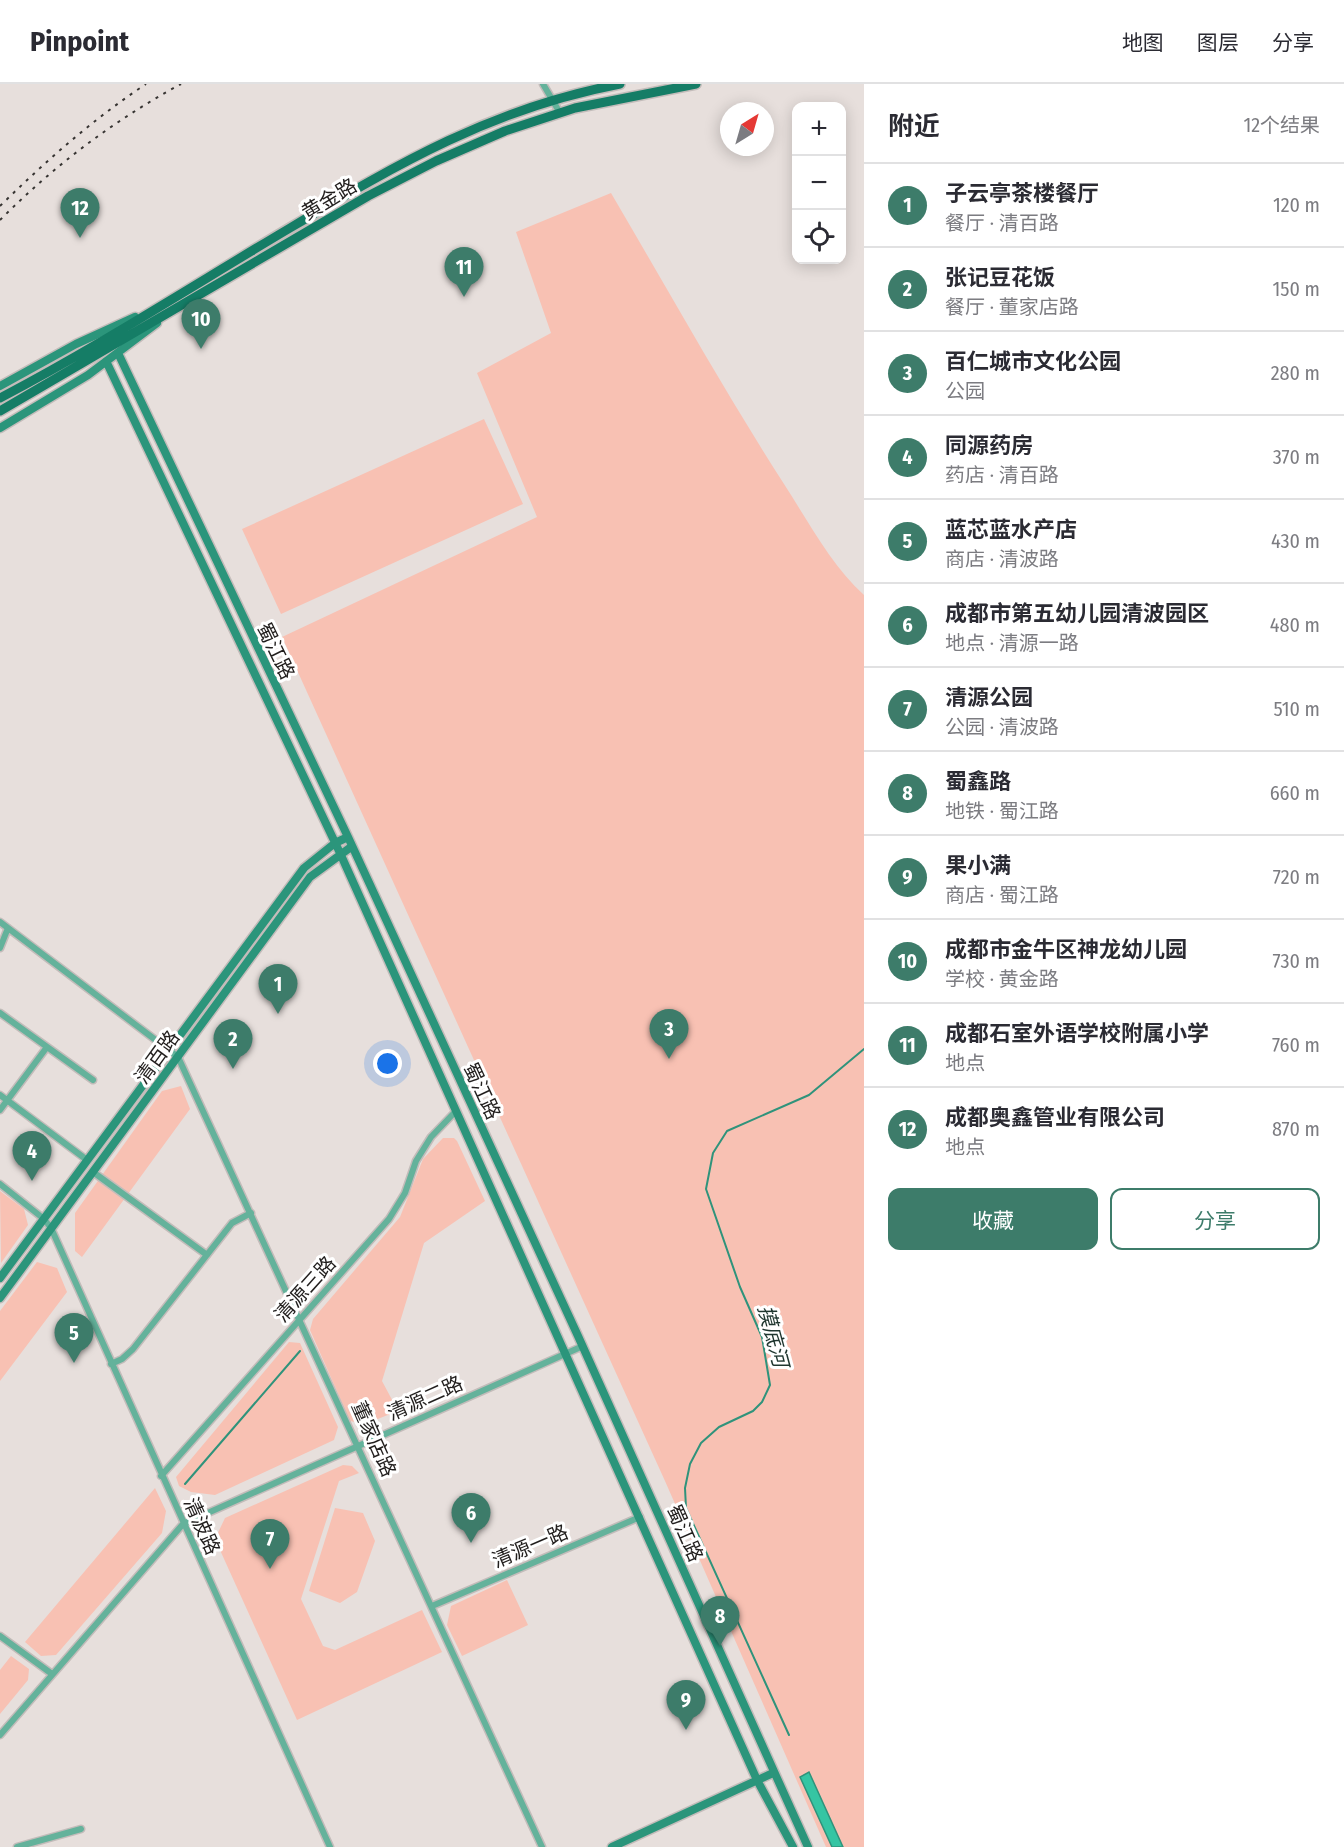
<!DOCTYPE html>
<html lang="zh">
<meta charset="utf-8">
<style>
body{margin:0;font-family:"Fira Sans Condensed","Noto Sans SC",sans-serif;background:#f2f2f3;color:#2b2b33}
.controls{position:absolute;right:18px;top:18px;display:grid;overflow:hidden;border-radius:12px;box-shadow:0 3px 15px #0003}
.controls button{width:54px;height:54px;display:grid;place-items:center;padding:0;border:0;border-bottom:2px solid #e1e1e2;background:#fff;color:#2b2b33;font:30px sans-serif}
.compass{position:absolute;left:720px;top:18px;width:54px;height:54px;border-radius:50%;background:#fff;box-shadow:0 3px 15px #0003;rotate:37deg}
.you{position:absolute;left:388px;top:980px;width:21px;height:21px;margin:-15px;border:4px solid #fff;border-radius:50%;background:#1a73e8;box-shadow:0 0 0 9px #1a73e833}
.badge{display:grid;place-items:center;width:39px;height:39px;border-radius:50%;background:#3d7c6a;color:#fff;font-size:20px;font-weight:700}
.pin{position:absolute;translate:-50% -50px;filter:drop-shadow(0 2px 3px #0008)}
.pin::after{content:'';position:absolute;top:32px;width:21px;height:18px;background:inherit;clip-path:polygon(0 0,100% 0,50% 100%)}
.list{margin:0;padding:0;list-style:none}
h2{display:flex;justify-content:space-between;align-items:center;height:78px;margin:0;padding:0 24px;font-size:26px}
h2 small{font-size:20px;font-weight:400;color:#7c7c81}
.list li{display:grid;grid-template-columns:39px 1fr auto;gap:18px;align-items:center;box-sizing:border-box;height:84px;padding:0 24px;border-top:2px solid #e1e1e2}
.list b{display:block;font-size:22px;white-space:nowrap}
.list p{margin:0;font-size:20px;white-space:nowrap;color:#7c7c81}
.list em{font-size:20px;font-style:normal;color:#7c7c81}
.actions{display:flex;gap:12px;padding:18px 24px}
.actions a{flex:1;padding:14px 0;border:2px solid #3d7c6a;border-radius:12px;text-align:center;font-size:21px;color:#3d7c6a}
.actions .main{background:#3d7c6a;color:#fff}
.icon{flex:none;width:33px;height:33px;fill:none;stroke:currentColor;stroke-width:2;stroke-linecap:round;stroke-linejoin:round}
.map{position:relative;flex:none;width:864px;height:1763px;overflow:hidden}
header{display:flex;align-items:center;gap:36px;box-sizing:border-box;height:84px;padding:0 30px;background:#fff;border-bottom:2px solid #e1e1e2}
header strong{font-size:28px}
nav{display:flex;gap:33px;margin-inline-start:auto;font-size:21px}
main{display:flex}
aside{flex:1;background:#fff}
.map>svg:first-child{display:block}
</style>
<header>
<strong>Pinpoint</strong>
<nav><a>地图</a><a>图层</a><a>分享</a></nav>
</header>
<main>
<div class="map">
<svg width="864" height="1763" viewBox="0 0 864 1763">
<rect width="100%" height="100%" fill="#e7dfdc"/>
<path fill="#f8c1b3" d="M611,109C668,206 723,305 784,400C808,437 831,481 864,511V1763H826L665,1397L282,553L537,433L477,289L551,249L516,148Z
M484,335L523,420L281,530L242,445Z
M181,1002L190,1025L82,1173L75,1167V1129L162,1007Z
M443,1054H454L457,1057L485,1117L424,1159L382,1297L398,1327L365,1340L350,1337L310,1246L313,1235L400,1133L423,1075Z
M0,1107L24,1125L28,1141L1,1179Z
M37,1178L57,1184L67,1208L0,1297V1227Z
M289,1258L300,1259L338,1343L334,1356L215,1411L191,1408L179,1402L176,1393Z
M343,1381L352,1382L359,1389L339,1397L301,1515L323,1562L335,1566L422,1526L442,1568L297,1636L215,1455L225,1434Z
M155,1404L166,1427L162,1449L56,1571L41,1572L25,1558Z
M335,1424L363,1429L375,1457L357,1508L340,1519L309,1507Z
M507,1496L528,1541L462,1572L447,1541L451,1522Z
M11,1572L29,1585L28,1596L0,1630V1586Z"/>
<path fill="#35c5a3" stroke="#2f937b" stroke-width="1.5" d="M809,1688L843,1763H832L800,1693Z"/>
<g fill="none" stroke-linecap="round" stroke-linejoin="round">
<path stroke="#2f937b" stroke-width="2" d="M185,1400L300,1267
M789,1651L686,1424L685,1404L690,1380L701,1359L719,1343L753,1327L762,1318L770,1301L762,1253L740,1203L706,1105L713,1069L727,1047L809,1011L864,965"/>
<defs>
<path id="street" d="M543,0L560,29
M0,838L178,973L542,1763
M0,864L8,844
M0,929L93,996
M0,1011L87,1076
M0,1026L47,963
M93,1088L207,1171
M0,1100L44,1135L51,1144L330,1763
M111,1280L122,1275L133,1265L232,1139L251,1129
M161,1392L389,1135L405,1109L416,1077L431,1053L455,1028
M432,1522L640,1433
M0,1552L52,1590
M0,1651L183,1440L583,1262
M17,1763L81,1745"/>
<path id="secondary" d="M118,269L348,753L578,1252L808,1763
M106,277L340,769L757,1696L793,1763
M0,302L76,260L135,233
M0,344L88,291L157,239
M0,1194L304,784L335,759L348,753
M0,1214L310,793L351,763
M612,1763L773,1689"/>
<path id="primary" d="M0,314C99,262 194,201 290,144C399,79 493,24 620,0
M0,327L368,112L436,77L505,47L575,24L696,0"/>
</defs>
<use href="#street" stroke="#c3bcba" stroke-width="9"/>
<use href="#secondary" stroke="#c3bcba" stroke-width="11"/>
<use href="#primary" stroke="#c3bcba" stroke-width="12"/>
<use href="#street" stroke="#64b29b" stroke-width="6"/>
<use href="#secondary" stroke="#2b957b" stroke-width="8"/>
<use href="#primary" stroke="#157d66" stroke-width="9"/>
<path stroke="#373432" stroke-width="2" stroke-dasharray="3 6" stroke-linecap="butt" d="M0,122C46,77 92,36 146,0
M0,136C55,81 113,37 181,0"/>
</g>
<g text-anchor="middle" stroke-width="6" stroke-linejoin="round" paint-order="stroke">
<g font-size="20" fill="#211e1d" stroke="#fff">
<text transform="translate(329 115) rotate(-31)" y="7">黄金路</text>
<text transform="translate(276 567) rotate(64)" y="7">蜀江路</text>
<text transform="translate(157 973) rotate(-54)" y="7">清百路</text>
<text transform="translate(482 1007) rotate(65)" y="7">蜀江路</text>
<text transform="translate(305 1205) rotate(-48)" y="7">清源三路</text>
<text transform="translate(425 1314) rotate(-24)" y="7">清源二路</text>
<text transform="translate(374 1355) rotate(66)" y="7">董家店路</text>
<text transform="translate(202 1442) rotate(66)" y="7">清波路</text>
<text transform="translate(685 1449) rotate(66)" y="7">蜀江路</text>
<text transform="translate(530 1462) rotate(-23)" y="7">清源一路</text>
</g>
<g font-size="21" font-style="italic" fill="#1f362f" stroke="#fff">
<text transform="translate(773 1252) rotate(75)" y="7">摸底河</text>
</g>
</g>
</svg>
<div class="controls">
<button>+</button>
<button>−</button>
<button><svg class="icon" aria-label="locate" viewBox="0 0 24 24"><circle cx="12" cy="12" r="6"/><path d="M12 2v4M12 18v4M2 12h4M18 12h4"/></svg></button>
</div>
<svg class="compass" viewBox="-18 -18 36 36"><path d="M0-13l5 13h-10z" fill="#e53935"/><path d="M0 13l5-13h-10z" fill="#7c7c81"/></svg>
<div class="you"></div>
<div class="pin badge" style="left:278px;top:930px">1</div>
<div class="pin badge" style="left:233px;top:985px">2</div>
<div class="pin badge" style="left:669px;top:975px">3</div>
<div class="pin badge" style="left:32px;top:1097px">4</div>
<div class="pin badge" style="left:74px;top:1279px">5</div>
<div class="pin badge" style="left:471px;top:1459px">6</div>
<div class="pin badge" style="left:270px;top:1485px">7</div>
<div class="pin badge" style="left:720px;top:1562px">8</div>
<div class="pin badge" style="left:686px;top:1646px">9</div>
<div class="pin badge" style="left:201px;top:265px">10</div>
<div class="pin badge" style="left:464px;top:213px">11</div>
<div class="pin badge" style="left:80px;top:154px">12</div>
</div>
<aside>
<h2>附近<small>12个结果</small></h2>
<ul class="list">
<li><span class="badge">1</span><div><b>子云亭茶楼餐厅</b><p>餐厅 · 清百路</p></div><em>120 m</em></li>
<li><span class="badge">2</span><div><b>张记豆花饭</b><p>餐厅 · 董家店路</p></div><em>150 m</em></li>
<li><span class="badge">3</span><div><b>百仁城市文化公园</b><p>公园</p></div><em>280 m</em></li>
<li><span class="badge">4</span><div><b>同源药房</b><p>药店 · 清百路</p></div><em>370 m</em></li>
<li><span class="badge">5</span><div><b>蓝芯蓝水产店</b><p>商店 · 清波路</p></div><em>430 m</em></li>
<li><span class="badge">6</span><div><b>成都市第五幼儿园清波园区</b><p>地点 · 清源一路</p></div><em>480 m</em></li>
<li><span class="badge">7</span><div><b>清源公园</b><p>公园 · 清波路</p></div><em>510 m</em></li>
<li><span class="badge">8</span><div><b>蜀鑫路</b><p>地铁 · 蜀江路</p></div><em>660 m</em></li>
<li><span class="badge">9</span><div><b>果小满</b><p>商店 · 蜀江路</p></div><em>720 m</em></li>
<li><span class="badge">10</span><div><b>成都市金牛区神龙幼儿园</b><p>学校 · 黄金路</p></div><em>730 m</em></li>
<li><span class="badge">11</span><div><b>成都石室外语学校附属小学</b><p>地点</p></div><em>760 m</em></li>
<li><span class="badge">12</span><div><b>成都奥鑫管业有限公司</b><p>地点</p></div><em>870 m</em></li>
</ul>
<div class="actions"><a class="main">收藏</a><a>分享</a></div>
</aside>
</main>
